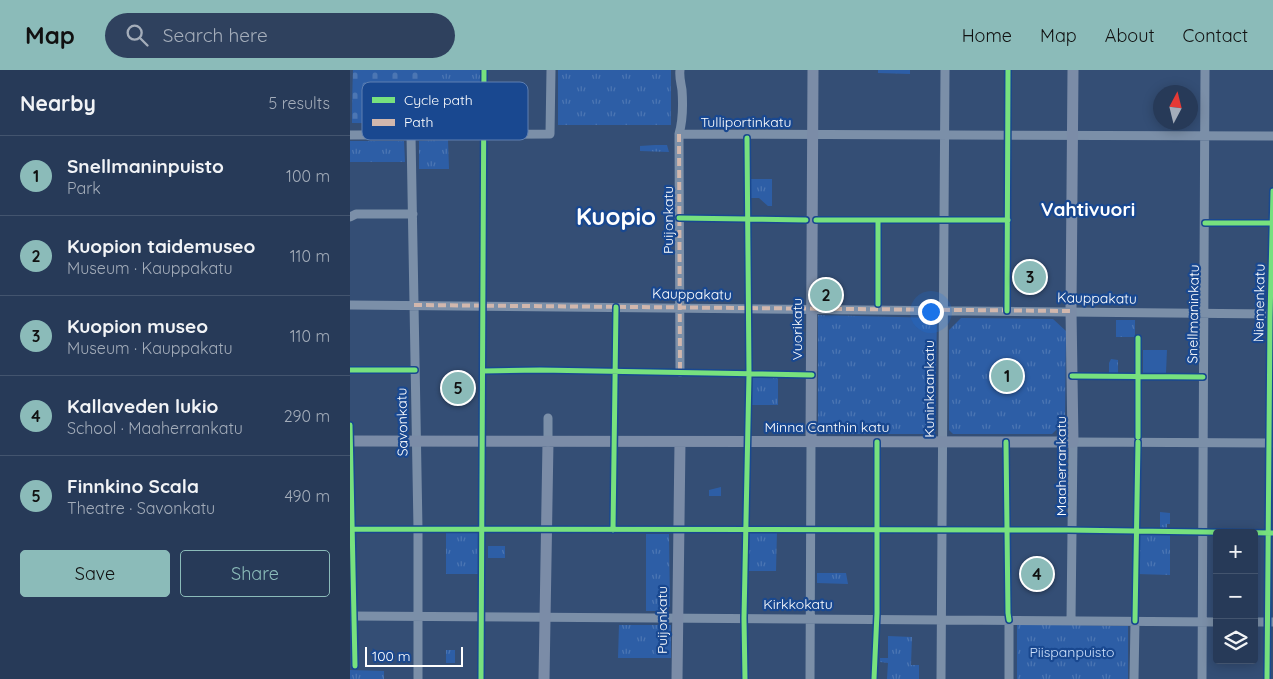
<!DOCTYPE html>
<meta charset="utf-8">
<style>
body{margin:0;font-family:Quicksand,sans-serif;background:#2f415e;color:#f1f3f6}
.controls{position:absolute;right:15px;bottom:15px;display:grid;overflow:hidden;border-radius:5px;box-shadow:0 2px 12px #0003}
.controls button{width:45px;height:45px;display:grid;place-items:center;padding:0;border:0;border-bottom:1px solid #43546e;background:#273a58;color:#f1f3f6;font:25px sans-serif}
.compass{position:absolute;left:803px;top:15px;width:45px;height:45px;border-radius:50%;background:#273a58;box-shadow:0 2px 12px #0003;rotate:7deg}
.scale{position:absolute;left:15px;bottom:12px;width:98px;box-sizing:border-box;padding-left:5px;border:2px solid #fff;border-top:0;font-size:14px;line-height:18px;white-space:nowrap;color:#fff;-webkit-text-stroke:4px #194890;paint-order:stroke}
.you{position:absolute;left:580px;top:241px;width:18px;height:18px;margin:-12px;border:4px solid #fff;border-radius:50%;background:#1a73e8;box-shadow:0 0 0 8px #1a73e833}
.badge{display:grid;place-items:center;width:32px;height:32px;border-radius:50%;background:#8bbbb9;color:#111;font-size:16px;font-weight:700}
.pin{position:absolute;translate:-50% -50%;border:2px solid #fff;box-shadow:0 1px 5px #0006}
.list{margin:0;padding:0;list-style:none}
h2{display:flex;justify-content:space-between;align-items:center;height:65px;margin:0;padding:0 20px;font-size:21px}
h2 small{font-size:16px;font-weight:400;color:#a4adba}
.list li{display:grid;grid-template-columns:32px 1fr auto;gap:15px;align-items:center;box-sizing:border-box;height:80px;padding:0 20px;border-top:1px solid #43546e}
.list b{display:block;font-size:19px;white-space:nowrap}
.list p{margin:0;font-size:16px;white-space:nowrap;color:#a4adba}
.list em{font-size:16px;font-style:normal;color:#a4adba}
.actions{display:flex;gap:10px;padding:15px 20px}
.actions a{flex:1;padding:11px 0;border:1px solid #8bbbb9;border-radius:5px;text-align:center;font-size:18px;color:#8bbbb9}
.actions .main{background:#8bbbb9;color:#111}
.icon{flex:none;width:28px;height:28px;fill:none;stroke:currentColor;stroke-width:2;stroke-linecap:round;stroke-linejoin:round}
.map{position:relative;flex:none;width:923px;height:609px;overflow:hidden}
header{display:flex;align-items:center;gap:30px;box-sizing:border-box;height:70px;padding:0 25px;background:#8bbbb9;color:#111}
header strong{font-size:24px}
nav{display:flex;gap:28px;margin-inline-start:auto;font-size:18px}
.search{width:350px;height:45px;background:#2f415e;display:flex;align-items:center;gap:12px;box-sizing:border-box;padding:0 18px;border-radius:28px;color:#a4adba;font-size:19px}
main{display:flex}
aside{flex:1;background:#273a58}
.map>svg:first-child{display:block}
</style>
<header>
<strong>Map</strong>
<div class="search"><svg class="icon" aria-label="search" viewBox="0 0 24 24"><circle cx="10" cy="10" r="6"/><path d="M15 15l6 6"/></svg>Search here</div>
<nav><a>Home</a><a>Map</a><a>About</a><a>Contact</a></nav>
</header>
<main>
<aside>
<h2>Nearby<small>5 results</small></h2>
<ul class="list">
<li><span class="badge">1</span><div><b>Snellmaninpuisto</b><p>Park</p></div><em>100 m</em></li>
<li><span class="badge">2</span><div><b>Kuopion taidemuseo</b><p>Museum · Kauppakatu</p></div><em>110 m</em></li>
<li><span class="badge">3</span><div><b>Kuopion museo</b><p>Museum · Kauppakatu</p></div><em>110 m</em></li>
<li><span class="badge">4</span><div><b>Kallaveden lukio</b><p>School · Maaherrankatu</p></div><em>290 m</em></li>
<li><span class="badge">5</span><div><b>Finnkino Scala</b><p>Theatre · Savonkatu</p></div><em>490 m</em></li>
</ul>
<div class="actions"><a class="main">Save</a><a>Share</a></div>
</aside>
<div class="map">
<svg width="923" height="609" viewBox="0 0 923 609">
<defs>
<pattern id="grass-tufts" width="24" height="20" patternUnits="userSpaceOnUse" patternTransform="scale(1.25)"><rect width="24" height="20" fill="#2d5ea6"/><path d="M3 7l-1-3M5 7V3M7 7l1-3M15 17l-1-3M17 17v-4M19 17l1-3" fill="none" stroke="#4c76b3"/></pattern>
<pattern id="cemetery-stones" width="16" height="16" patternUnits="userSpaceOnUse" patternTransform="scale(1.25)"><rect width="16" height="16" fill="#2d5ea6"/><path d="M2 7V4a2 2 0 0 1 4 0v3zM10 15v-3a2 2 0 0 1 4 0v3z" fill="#4c76b3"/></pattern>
</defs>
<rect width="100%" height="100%" fill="#344e75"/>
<path fill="url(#grass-tufts)" d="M3,0H131V54L2,53Z
M208,0H321V55H208Z
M528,0H560V4L528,3Z
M98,70L99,99H69V71Z
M0,71H54L55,92H0Z
M305,75H317L319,82L290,81V76Z
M401,109H422V136H418L409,128H401Z
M468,245L587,248L585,364H468Z
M611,248L703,249L716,261L715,351L702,364H603L599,360V260Z
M766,250H785V267H766Z
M761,289L768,290V303H759V293Z
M399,304H428V335H399Z
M371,417V426H359V420Z
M810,442L820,443V454H817V458H810Z
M96,459H132V504H96Z
M396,460H427L426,501H395Z
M786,461L820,462V505L787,504Z
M296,464H319L320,536L316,541H296Z
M138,476H155V488H138Z
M467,503H496L498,514L467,513Z
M667,554L778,556V609H667Z
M269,555H321V588H268Z
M538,566L562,567L561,595H569V609H537L538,593L530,592V588H538Z
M96,580H105V593H96Z
M0,600L34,601V609H0Z"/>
<path fill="url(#cemetery-stones)" d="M3,0H74V53H2Z"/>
<path fill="#2d5ea6" d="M793,280H817L816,303H793Z"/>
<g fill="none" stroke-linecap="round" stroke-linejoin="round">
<path stroke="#7b8fa8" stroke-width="9" d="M330,0C329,7 331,13 332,20C333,34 333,50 329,64L330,302
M329,64L923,66
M0,65L200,64L201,0
M61,65L68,459V609
M0,147L6,144H63
M0,235L923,244
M198,372V348
M0,546L867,552
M659,550V609
M721,550L723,372L923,373
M904,552H923
M460,609L461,372
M591,609L595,0
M784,609L785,551
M852,609L855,0"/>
<path stroke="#7b8ca7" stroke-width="11" d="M0,371L723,372L721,241L723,0
M461,372L463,0
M194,609L198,372
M327,609L330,372"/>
<path stroke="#d1b7ad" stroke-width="4" stroke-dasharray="8 4" stroke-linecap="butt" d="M329,64L330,302
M64,235L721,241"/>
<defs>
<path id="cycleway" d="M329,148L456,150
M466,150H658
M855,153H923
M528,234V151
M657,241L658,0
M0,300H65
M133,301L190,300L462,305
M722,306L853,307
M0,355L5,596
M788,367V268
M656,372L658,543L659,550
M0,459L717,460L923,463
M263,460L266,237
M785,551L788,372
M131,609L134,0
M395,609L394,548L399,304L397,68
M524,609L527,543V372
M917,609L920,248L923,121"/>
</defs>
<use href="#cycleway" stroke="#194890" stroke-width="8"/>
<use href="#cycleway" stroke="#77e17e" stroke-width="5"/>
</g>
<g text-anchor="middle" stroke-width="4.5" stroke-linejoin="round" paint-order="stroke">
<g font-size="14" fill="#fff" stroke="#194890">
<text x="396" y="57">Tulliportinkatu</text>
<text transform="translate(318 150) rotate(-90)" y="5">Puijonkatu</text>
<text transform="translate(342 224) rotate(1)" y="5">Kauppakatu</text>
<text transform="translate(747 228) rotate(1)" y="5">Kauppakatu</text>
<text transform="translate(909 233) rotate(-89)" y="5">Niemenkatu</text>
<text transform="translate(843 244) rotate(-89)" y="5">Snellmaninkatu</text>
<text transform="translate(447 259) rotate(-90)" y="5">Vuorikatu</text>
<text transform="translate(579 319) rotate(-90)" y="5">Kuninkaankatu</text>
<text transform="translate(52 352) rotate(-91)" y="5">Savonkatu</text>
<text x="477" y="362">Minna Canthin katu</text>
<text transform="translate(711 396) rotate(-90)" y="5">Maaherrankatu</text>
<text x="448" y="539">Kirkkokatu</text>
<text transform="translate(312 550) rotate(-90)" y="5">Puijonkatu</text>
</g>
<g font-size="14" fill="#cde0fb" stroke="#194890">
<text x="722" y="587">Piispanpuisto</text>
</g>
<g font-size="19" font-weight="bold" fill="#fff" stroke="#194890">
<text x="738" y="146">Vahtivuori</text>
</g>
<g font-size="24" font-weight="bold" fill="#fff" stroke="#194890">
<text x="266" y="155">Kuopio</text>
</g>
</g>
<rect x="12" y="12" width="166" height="58" rx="8" fill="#194890" stroke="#5e7fb1" stroke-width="1"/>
<rect x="22" y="27" width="23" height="6" fill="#77e17e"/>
<rect x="22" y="49" width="23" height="7" fill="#d1b7ad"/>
<g font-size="14" fill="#fff">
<text x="54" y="35">Cycle path</text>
<text x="54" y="57">Path</text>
</g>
</svg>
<div class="controls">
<button>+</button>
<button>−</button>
<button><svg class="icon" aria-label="layers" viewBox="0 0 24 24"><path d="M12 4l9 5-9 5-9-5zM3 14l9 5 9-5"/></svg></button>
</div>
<svg class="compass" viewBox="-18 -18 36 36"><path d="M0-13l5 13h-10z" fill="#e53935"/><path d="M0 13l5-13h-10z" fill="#a4adba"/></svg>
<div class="scale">100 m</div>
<div class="you"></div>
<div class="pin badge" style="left:657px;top:306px">1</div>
<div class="pin badge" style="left:476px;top:225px">2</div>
<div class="pin badge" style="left:680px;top:207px">3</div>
<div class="pin badge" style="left:687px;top:504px">4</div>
<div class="pin badge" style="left:108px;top:318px">5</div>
</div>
</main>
